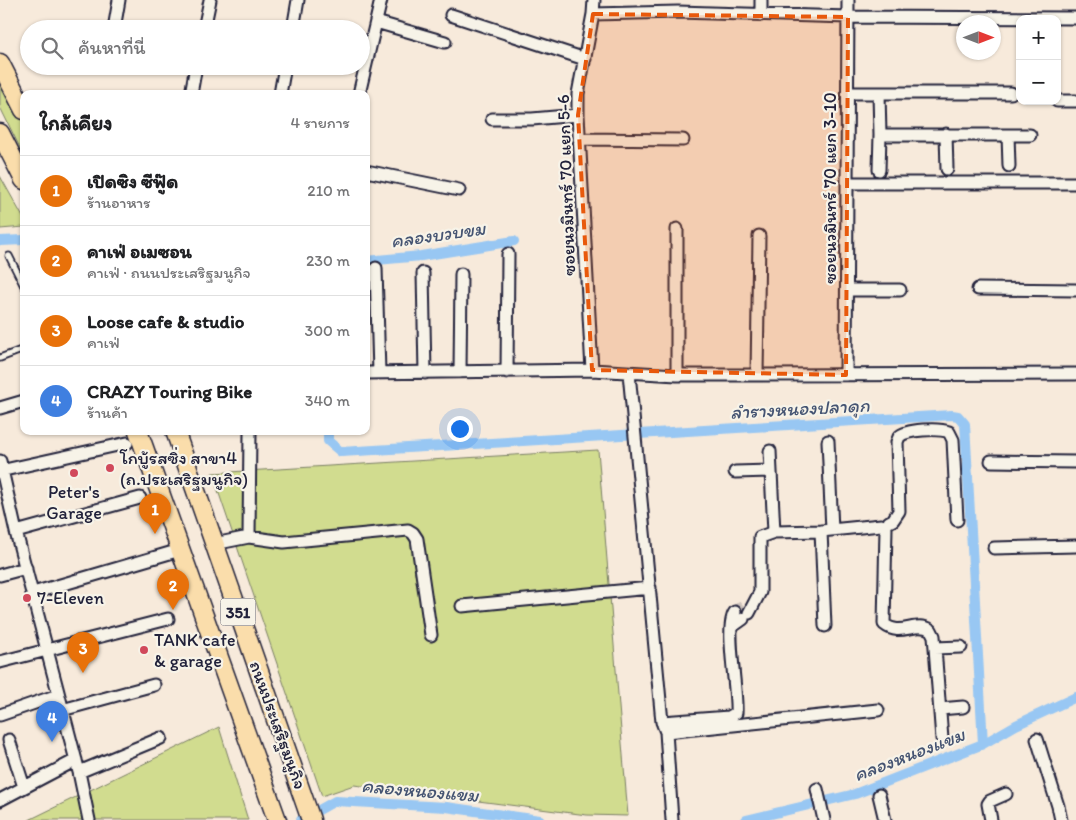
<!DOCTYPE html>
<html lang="th">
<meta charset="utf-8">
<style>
body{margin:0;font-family:Itim,"Playpen Sans Thai",sans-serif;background:#f6f6f6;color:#202124}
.controls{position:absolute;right:15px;top:15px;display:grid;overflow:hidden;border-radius:10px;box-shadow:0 1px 4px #0004}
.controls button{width:45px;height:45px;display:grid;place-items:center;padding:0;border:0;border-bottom:1px solid #e0e0e0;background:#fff;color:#202124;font:25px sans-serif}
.compass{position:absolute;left:956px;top:15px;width:45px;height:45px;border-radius:50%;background:#fff;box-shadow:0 1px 4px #0004;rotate:90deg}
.you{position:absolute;left:459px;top:428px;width:18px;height:18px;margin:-12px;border:4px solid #fff;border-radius:50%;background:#1a73e8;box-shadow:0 0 0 8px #1a73e833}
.badge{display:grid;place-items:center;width:32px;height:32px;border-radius:50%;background:#1a73e8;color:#fff;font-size:16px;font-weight:700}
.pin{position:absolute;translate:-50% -41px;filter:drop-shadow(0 1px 2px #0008)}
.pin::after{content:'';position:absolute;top:26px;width:18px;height:15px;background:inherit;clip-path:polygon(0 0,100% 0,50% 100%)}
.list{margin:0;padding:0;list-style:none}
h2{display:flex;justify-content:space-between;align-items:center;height:65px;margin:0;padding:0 20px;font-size:21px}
h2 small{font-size:16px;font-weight:400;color:#757577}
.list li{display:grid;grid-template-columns:32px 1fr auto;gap:15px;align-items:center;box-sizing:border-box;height:70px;padding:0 20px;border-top:1px solid #e0e0e0}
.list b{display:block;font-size:19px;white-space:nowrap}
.list p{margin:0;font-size:16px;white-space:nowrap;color:#757577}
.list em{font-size:16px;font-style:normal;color:#757577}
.icon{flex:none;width:28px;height:28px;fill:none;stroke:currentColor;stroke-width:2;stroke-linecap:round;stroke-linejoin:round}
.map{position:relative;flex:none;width:1076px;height:820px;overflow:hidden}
.search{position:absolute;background:#fff;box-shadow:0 1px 4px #0004;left:20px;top:20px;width:350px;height:55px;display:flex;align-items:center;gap:12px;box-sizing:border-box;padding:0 18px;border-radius:28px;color:#757577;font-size:19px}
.panel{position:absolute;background:#fff;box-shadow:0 1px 4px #0004;left:20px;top:90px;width:350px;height:345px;border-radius:10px}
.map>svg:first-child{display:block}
</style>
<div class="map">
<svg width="1076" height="820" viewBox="0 0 1076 820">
<rect width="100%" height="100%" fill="#f7eadb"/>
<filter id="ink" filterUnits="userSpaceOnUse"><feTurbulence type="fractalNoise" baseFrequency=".02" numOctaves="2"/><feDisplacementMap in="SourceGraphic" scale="10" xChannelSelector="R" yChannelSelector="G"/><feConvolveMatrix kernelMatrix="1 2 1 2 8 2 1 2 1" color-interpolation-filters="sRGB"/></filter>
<g filter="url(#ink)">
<path fill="#d1dc8f" stroke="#7a7f65" d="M0,78L24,124V156L0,107Z
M0,176L24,219V227L0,229Z
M598,450L628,816L587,815L354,785L322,796L212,473Z
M219,727L248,820H29Z"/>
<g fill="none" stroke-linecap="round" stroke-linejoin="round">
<path stroke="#98c7f3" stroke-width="10" d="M0,241L24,240
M366,261L421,256L514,241
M328,431V441L341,452L952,415L958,416L965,424L983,744
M301,820L335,801L446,807L540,820
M746,820L855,794L983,744L1016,725L1076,697"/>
<path stroke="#ccc2bb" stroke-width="11" stroke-dasharray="11 5.5" stroke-linecap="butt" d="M735,612L743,605"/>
<defs>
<path id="service" d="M9,256L24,286
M0,358L24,349"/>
<path id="minor" d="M593,14L678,12L848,17L1076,18
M451,15L585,59
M761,15V0
M376,22L445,42
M114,29L119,0
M204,29L210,0
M293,29L298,0
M848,93H879
M191,94L196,66
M280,94L285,66
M359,94L381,0
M1057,101H1076
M492,119H532L578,115
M946,134L947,169
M880,135H1030
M1008,135L1009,166
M579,139L683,140
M879,170L880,135L879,93H1011
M366,171L459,190
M847,183H1076
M677,229V375
M376,268L379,373
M423,273L425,373
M978,289L1076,290
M847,290H900
M592,370L578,115V94L593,14L594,0
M460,372L461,274
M507,372L508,254
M366,373L592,370L677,375H757L1076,374
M629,373L662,722L666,732L672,820
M757,375L759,236
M846,375L848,0
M0,408L24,401
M828,441L832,530
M770,451L774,532
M0,461L16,532L79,772L89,820
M991,461L1076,462
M0,471L127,443
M735,472L771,471
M889,522L893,520L899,511L897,442L899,437C906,429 939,428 949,432L953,440L957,520
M886,528L884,624C901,638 915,620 931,630L934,636L935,648L942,739
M821,531L825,626
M16,532L140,498
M249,537L250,431
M214,544L249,537L284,542L408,530L413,533L417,539L431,635
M994,548L1076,546
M0,575L26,568
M33,593L180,550
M462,606L650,588
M749,613L760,592V537L774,532L821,531L881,525
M732,626L736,624L743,619
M935,648L961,647
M0,662L168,619
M940,709L963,707
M62,710L154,685
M0,715L58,695
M662,722L729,717L736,713C738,692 724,625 735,612
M666,732L878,710
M1037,739L1058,806L1061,820
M9,740L24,787
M79,772L161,738
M817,789L824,820
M879,795L885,820
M0,800L76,760
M991,820L988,804L990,801L1006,794"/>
<path id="primary" d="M0,63L24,110
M0,133L24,180
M138,431L277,820
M175,431L311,820"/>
</defs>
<use href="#service" stroke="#22223b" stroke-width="9"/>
<use href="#minor" stroke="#22223b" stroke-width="15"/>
<use href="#primary" stroke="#22223b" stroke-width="21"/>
<use href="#service" stroke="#f7f3e8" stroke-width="5.5"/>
<use href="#minor" stroke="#f7f3e8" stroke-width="11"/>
<use href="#primary" stroke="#faddab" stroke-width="18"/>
</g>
</g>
<path fill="#e8590c" fill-opacity="0.2" stroke="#e8590c" stroke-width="4" stroke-dasharray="10 6" stroke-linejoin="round" d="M593,14L848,17L846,375L592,370L578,115Z"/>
<g fill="#d1495b" stroke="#f7f3e8" stroke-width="2">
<circle cx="110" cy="468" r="5"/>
<circle cx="74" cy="473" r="5"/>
<circle cx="27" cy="598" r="5"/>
<circle cx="144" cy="650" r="5"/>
</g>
<g text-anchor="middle" stroke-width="4.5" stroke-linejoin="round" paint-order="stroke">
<rect fill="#f7f3e8" stroke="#62616f" stroke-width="1" x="220.5" y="598.5" width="35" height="27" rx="4"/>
<g font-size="16" font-weight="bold" fill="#22223b">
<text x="238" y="618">351</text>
</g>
<g font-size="18" fill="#22223b" stroke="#f7f3e8">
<text transform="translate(566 185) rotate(-92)" y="6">ซอยนวมินทร์ 70 แยก 5-6</text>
<text transform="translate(830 188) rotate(-90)" y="6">ซอยนวมินทร์ 70 แยก 3-10</text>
<text transform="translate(278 725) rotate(70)" y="6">ถนนประเสริฐมนูกิจ</text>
</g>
<g font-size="18" fill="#22223b" stroke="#f7f3e8" text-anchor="start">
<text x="120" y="464">โกบู้รสซิ่ง สาขา4<tspan x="120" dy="21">(ถ.ประเสริฐมนูกิจ)</tspan></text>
<text x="74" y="498" text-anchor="middle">Peter's<tspan x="74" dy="21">Garage</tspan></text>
<text x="37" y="604">7-Eleven</text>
<text x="154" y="646">TANK cafe<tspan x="154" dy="21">&amp; garage</tspan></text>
</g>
<g font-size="19" font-style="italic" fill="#455472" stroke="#f7f3e8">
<text transform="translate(438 234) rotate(-8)" y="7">คลองบวบขม</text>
<text transform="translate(800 408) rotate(-3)" y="7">ลำรางหนองปลาดุก</text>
<text transform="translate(909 754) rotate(-21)" y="7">คลองหนองแขม</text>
<text transform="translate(420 790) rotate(5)" y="7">คลองหนองแขม</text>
</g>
</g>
</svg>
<div class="controls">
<button>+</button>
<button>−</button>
</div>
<svg class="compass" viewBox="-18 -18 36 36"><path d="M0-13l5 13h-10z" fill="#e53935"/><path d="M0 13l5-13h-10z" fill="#757577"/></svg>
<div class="you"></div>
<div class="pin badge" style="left:155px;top:534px;background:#e8710a">1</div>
<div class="pin badge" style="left:173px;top:610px;background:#e8710a">2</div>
<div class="pin badge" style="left:83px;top:673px;background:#e8710a">3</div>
<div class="pin badge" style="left:52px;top:742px;background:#3f7fe0">4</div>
<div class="search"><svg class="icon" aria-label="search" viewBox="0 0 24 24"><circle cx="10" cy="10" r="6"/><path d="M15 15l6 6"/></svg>ค้นหาที่นี่</div>
<section class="panel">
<h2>ใกล้เคียง<small>4 รายการ</small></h2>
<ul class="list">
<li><span class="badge" style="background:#e8710a">1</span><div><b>เปิดซิง ซีฟู๊ด</b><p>ร้านอาหาร</p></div><em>210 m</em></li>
<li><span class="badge" style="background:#e8710a">2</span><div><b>คาเฟ่ อเมซอน</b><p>คาเฟ่ · ถนนประเสริฐมนูกิจ</p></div><em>230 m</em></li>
<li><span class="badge" style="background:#e8710a">3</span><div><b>Loose cafe &amp; studio</b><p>คาเฟ่</p></div><em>300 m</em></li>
<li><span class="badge" style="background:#3f7fe0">4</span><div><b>CRAZY Touring Bike</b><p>ร้านค้า</p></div><em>340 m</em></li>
</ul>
</section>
</div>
